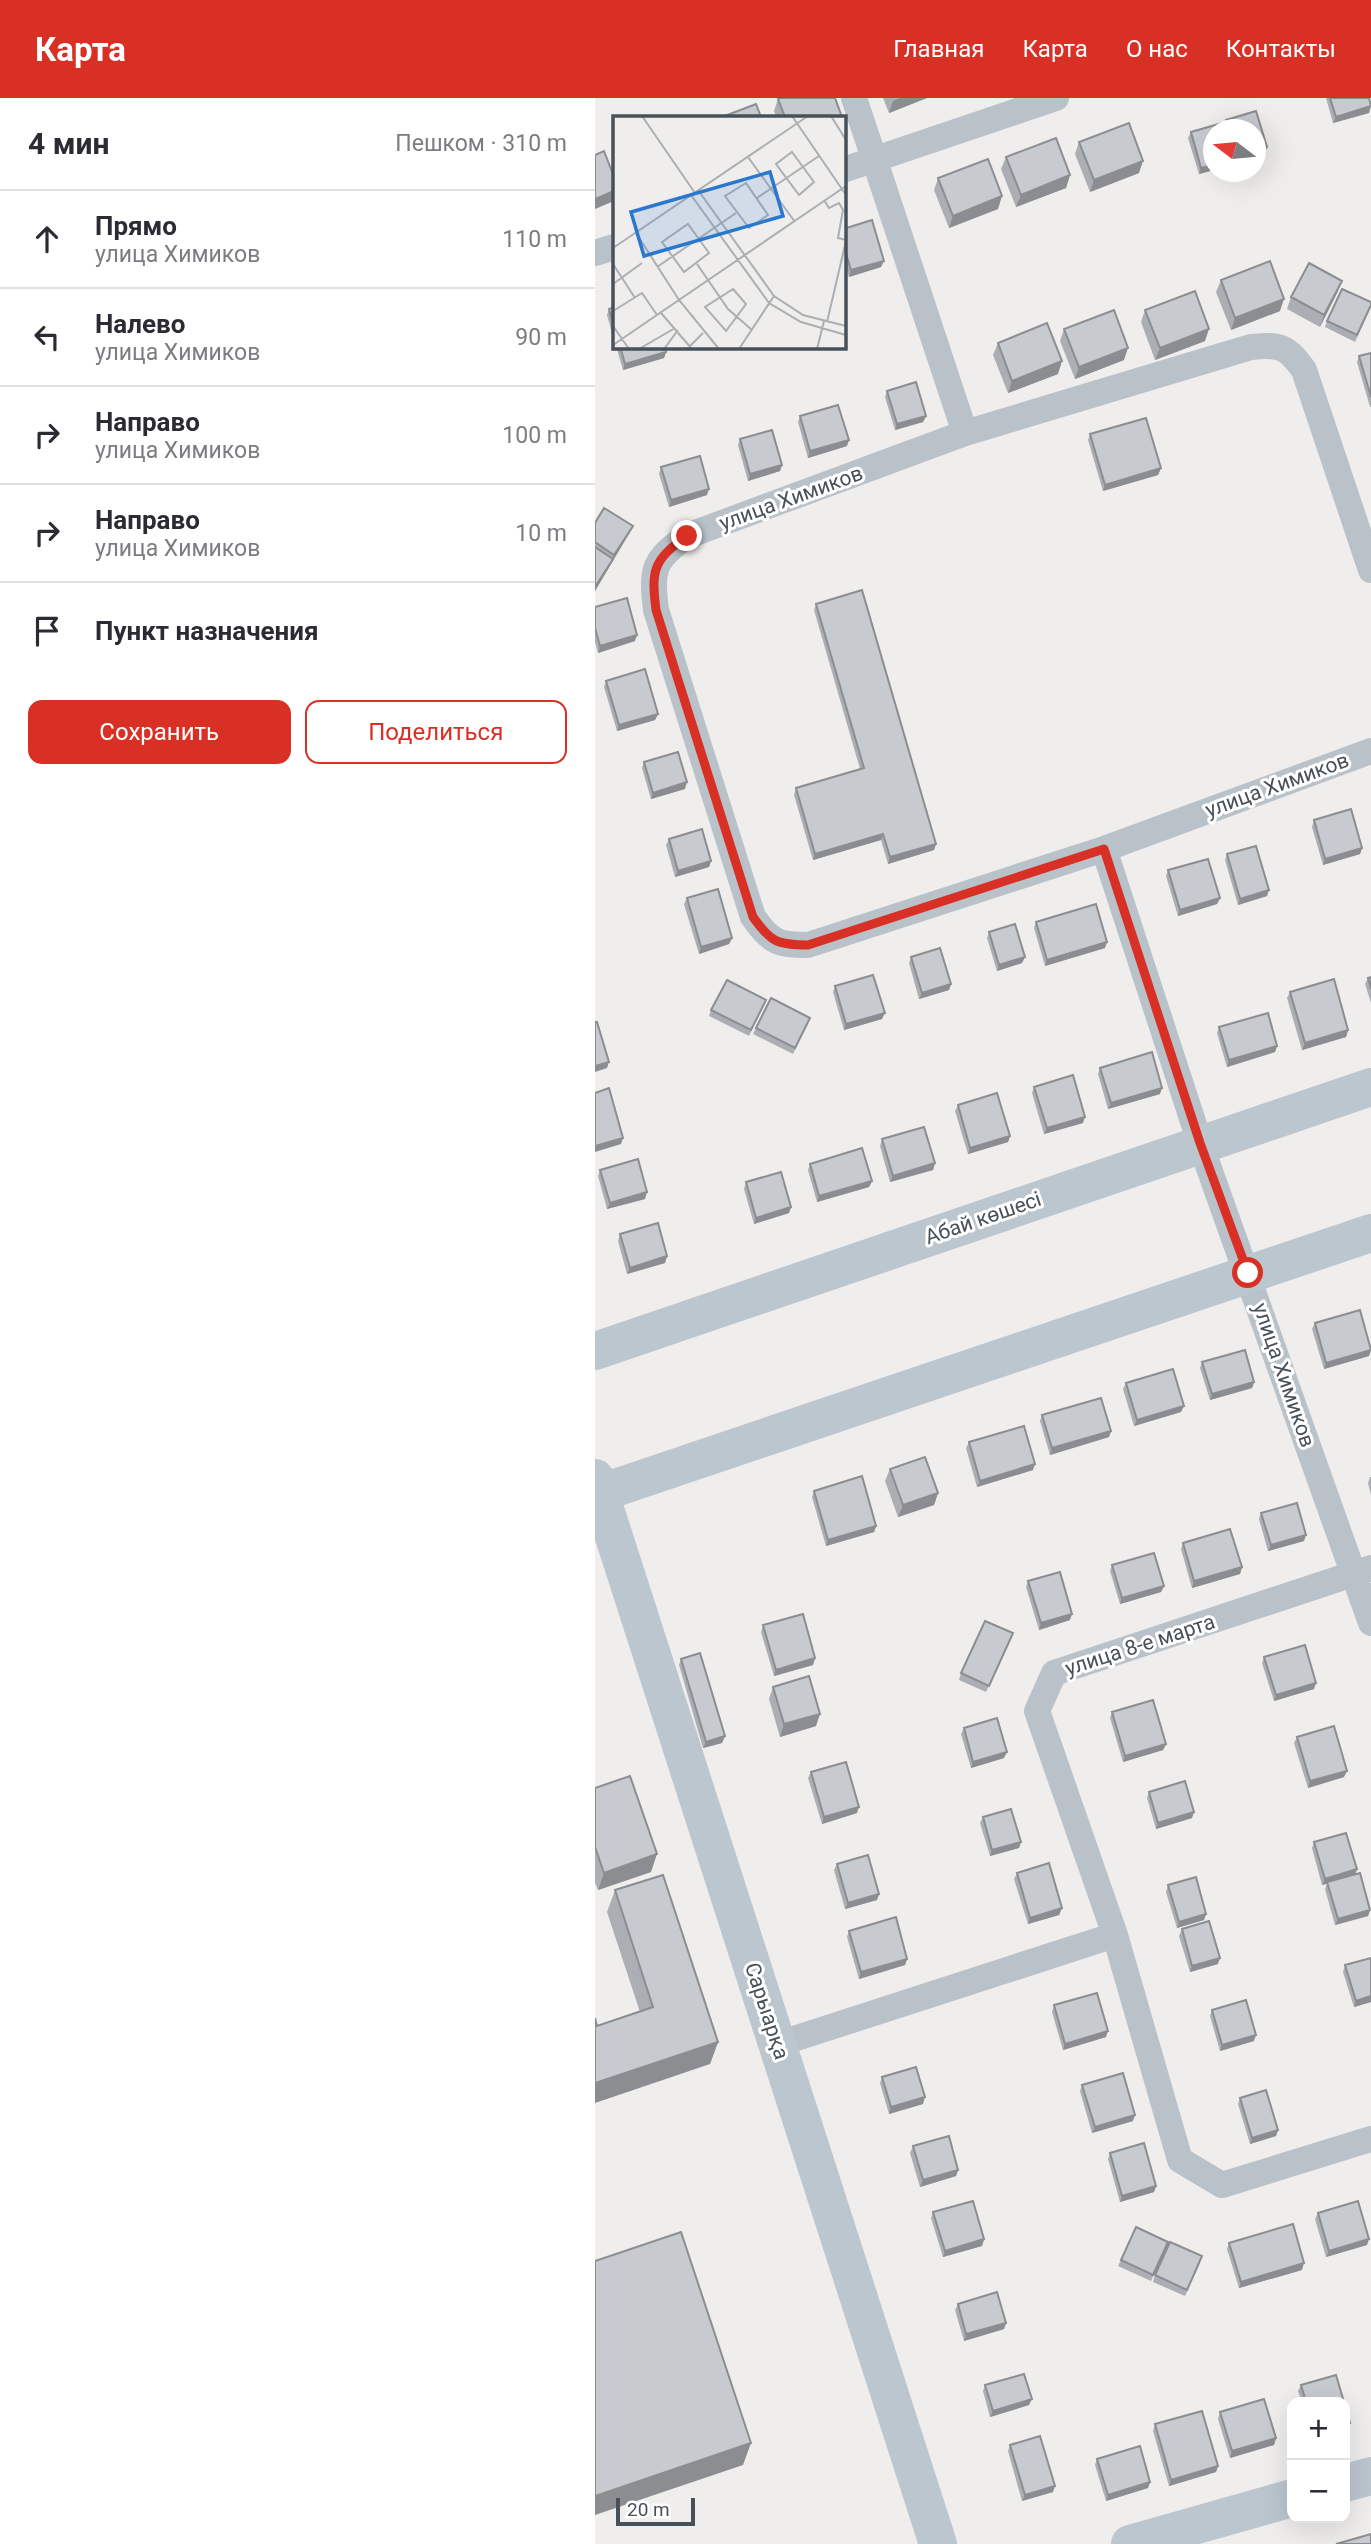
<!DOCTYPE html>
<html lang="ru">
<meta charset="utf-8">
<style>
body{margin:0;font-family:Roboto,sans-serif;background:#f2f2f3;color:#2b2b33}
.controls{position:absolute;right:21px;bottom:21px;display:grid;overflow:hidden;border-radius:14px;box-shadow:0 7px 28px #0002}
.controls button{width:63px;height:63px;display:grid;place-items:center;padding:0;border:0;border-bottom:2px solid #e1e1e2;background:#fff;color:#2b2b33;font:35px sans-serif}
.compass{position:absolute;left:608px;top:21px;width:63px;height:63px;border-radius:50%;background:#fff;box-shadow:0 7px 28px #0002;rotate:286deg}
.scale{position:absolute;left:21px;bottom:18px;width:79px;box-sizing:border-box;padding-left:7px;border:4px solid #475159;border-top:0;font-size:19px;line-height:24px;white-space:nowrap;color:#475159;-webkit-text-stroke:5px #fff;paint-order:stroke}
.stop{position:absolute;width:21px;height:21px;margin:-16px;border:5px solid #d93025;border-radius:50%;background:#fff}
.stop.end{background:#d93025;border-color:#fff;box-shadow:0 2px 7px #0008}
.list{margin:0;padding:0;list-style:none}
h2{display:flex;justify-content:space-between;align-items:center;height:91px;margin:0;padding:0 28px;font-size:30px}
h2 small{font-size:23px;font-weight:400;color:#7c7c81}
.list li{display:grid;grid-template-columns:46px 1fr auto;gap:21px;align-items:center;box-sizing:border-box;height:98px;padding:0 28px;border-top:2px solid #e1e1e2}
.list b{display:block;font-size:26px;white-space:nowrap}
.list p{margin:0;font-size:23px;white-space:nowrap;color:#7c7c81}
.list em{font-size:23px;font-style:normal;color:#7c7c81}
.actions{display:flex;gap:14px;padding:21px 28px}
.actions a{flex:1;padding:16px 0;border:2px solid #d93025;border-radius:14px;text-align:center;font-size:24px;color:#d93025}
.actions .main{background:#d93025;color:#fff}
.icon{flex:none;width:38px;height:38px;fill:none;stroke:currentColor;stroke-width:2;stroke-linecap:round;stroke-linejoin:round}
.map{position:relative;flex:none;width:776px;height:2446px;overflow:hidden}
header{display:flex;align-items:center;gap:42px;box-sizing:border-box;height:98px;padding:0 35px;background:#d93025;color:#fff}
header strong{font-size:33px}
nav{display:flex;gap:38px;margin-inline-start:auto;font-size:24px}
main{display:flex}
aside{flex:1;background:#fff}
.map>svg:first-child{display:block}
</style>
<header>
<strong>Карта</strong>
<nav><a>Главная</a><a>Карта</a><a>О нас</a><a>Контакты</a></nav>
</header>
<main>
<aside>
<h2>4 мин<small>Пешком · 310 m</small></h2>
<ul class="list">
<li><svg class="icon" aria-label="ahead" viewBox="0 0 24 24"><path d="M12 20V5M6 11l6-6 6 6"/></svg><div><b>Прямо</b><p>улица Химиков</p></div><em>110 m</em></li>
<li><svg class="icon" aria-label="left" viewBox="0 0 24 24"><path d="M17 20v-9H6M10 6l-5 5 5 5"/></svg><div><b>Налево</b><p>улица Химиков</p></div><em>90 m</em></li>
<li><svg class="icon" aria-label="right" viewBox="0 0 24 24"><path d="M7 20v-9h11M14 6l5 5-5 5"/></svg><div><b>Направо</b><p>улица Химиков</p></div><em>100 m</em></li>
<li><svg class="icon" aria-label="right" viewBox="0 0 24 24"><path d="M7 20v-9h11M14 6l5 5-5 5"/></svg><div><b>Направо</b><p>улица Химиков</p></div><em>10 m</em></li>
<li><svg class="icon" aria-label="arrive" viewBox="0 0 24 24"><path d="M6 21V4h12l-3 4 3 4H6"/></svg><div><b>Пункт назначения</b></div></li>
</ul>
<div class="actions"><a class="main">Сохранить</a><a>Поделиться</a></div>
</aside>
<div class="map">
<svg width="776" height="2446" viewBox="0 0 776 2446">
<rect width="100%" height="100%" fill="#f0eded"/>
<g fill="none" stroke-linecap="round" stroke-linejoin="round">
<path stroke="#bac2c9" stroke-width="26" d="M259,0L370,335
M248,72L461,0
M0,155L19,149
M776,472L709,272C692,248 685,246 656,249L370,335L92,438C58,462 56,471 61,512L158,819C176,844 182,847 213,847L509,751L776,653
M509,751L605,1045L776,1525
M776,1470L459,1575L442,1613L520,1837L585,2062L627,2087L776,2041
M183,1946L520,1837"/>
<path stroke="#bcc6cf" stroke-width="38" d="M0,1253L776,989
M0,1380L343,2446
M5,1395L776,1135
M750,2385L776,2378
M535,2446L697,2400"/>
</g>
<path fill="#abaeb2" d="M288,0H332L294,15Z
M731,0H774V15L738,25Z
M183,1L247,19H181L179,13Z
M661,13L672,49L670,56L661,58V32H630L629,28L631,22Z
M596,34L619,72L604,76L593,40Z
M484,44L544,75L495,94L480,56Z
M411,59L475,77L471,90L421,109L406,71Z
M343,80L403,111L354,130L339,92Z
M248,131L286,169L254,179L248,160Z
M626,182L685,213L636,232L621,194Z
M747,183L742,195L725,229L692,211L696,199Z
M19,209V243L12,217L14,211Z
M775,211L760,244L730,229L732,223Z
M550,212L610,243L560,262L546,224Z
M469,231L529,262L480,281L465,243Z
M403,245L463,276L413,295L398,257Z
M21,248H70L71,254L69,260L28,272Z
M776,255V309H775L762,264L764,258Z
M292,293L331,318L328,324L300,332L290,299Z
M205,318L252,348L213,360L203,324Z
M495,336L566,370L563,377L508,393L493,342Z
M145,341L187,367L185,373L153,383L143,347Z
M66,369L112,397L74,409L64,376Z
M0,425L35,434L0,493Z
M221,506L341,746L339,752L293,766L286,742L218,762L199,697L201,690L265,671L219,512Z
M0,509L40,543L3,555L0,544Z
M11,583L63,616L60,622L22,633L9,589Z
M49,664L90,691L56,701L47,670Z
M719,722L767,750L765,756L728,767L717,729Z
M74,741L116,763L114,769L80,779L71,747Z
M632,756L672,798L643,807L630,762Z
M573,772L625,800L622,806L583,818L571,778Z
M92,800L137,840L134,846L104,856L89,806Z
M441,824L510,850L450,868L439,830Z
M394,834L430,859L427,865L402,873L392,840Z
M316,859L356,886L354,892L324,901L314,865Z
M776,879V905L770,886L773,880Z
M240,888L287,921L249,932L238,894Z
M695,894L753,932L751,939L707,952L692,900Z
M171,902L154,938L114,918L116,912Z
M213,926L198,956L158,936L161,930Z
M624,929L682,948L680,954L632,969L622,935Z
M505,970L565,996L513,1011L503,976Z
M439,989L488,1025L449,1036L437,995Z
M363,1007L415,1038L413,1044L373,1056L360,1013Z
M287,1041L340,1065L338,1072L295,1084L285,1048Z
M215,1066L277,1083L274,1089L222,1104L213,1072Z
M5,1072L50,1101L12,1111L3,1078Z
M151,1084L196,1109L194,1115L159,1126L149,1091Z
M25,1136L72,1158L70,1165L32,1176L23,1143Z
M720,1225L776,1250L774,1258L729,1271L717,1231Z
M607,1264L659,1284L657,1290L615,1302L605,1270Z
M531,1285L586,1314L539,1328L528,1291Z
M447,1317L516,1333L514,1339L455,1357L445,1323Z
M374,1344L438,1372L382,1389L371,1350Z
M295,1371L343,1395L339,1407L303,1419L290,1383Z
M775,1379H776V1397L773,1385Z
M219,1393L281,1428L279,1434L231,1448L217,1399Z
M666,1415L709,1443L673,1453L664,1421Z
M588,1445L647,1469L645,1476L597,1490L586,1451Z
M517,1467L569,1488L566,1494L525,1506L515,1473Z
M433,1483L475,1522L444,1532L431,1489Z
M168,1527L220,1560L218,1567L179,1578L166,1534Z
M416,1541L391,1594L364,1582L366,1575Z
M669,1559L719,1591L679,1603L667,1565Z
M86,1561L130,1638L127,1645L108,1650L84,1567Z
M178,1589L221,1628L185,1639L174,1601Z
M517,1614L571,1646L568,1652L528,1664L515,1620Z
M369,1630L409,1660L376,1670L366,1636Z
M702,1639L749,1679L713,1690L699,1645Z
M216,1674L262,1715L227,1726L213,1680Z
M0,1690L56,1774L3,1792L0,1785Z
M554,1694L597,1720L561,1731L552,1700Z
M388,1719L426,1744L424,1750L395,1758L385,1725Z
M719,1744L762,1771L760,1776L775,1812L773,1818L740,1827L730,1791L732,1786L727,1787L717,1750Z
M242,1766L284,1796L282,1802L250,1811L239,1772Z
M422,1775L467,1810L464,1817L433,1826L419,1781Z
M573,1787L611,1816L609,1822L582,1830L571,1794Z
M20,1792L123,1944L115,1966L2,1928L45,1914L12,1814Z
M587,1831L623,1866L595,1874L584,1838Z
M254,1833L312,1861L310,1867L264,1881L252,1839Z
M750,1867L776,1904L759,1909L748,1874Z
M459,1907L511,1939L468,1952L457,1914Z
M617,1912L659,1943L625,1953L615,1918Z
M287,1979L328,2006L294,2016L285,1985Z
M487,1987L538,2023L497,2035L485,1993Z
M645,2000L683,2032L681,2038L655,2046L643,2006Z
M318,2048L363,2072L361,2078L325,2089L315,2055Z
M515,2055L561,2088L559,2094L525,2104L513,2061Z
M338,2114L389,2141L387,2148L348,2159L336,2120Z
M723,2115L772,2147L731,2159L720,2121Z
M634,2145L707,2172L644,2190L632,2151Z
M571,2150L556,2183L523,2168L526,2162Z
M605,2165L590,2198L558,2184L560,2177Z
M363,2206L411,2225L409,2231L369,2243L360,2212Z
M390,2287L434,2307L395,2319L388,2293Z
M706,2287L749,2304H707L703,2293Z
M625,2314L681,2340L679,2347L635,2360L623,2321Z
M560,2326L623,2368L621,2374L574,2388L558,2333Z
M415,2347L458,2394L427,2403L413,2353Z
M502,2361L555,2384L553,2390L511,2403L500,2367Z"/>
<path fill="#8b8d91" d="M305,0H332L294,15L298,3Z
M776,8L774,15L738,25L741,19Z
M672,49L670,56L661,58V53Z
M548,63L544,75L495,94L499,82Z
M619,67V72L604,76L606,70Z
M475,77L471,90L421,109L426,97Z
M19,93V103L0,111V101Z
M407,98L403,111L354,130L358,118Z
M289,163L286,169L254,179L256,172Z
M747,183L742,195L725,229L729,217Z
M689,201L685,213L636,232L640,220Z
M614,231L610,243L560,262L565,250Z
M533,250L529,262L480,281L484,269Z
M71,254L69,260L28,272L30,266Z
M467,263L463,276L413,295L417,283Z
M331,318L328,324L300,332L302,326Z
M254,342L252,348L213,360L215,353Z
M187,367L185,373L153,383L155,376Z
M566,370L563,377L508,393L510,387Z
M114,391L112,397L74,409L76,402Z
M38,428L35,434L0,493V489L17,462L19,457Z
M42,537L40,543L3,555L5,548Z
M63,616L60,622L22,633L24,627Z
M92,684L90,691L56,701L58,695Z
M288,736L286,742L218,762L220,756Z
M341,746L339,752L293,766L295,759Z
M767,750L765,756L728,767L730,761Z
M116,763L114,769L80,779L83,773Z
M674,792L672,798L643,807L645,801Z
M625,800L622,806L583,818L585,812Z
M137,840L134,846L104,856L106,849Z
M512,844L510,850L450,868L452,862Z
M430,859L427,865L402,873L404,867Z
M356,886L354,892L324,901L327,895Z
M290,915L287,921L249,932L251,926Z
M753,932L751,939L707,952L710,945Z
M682,948L680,954L632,969L634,962Z
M14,964L12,970L0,974V968Z
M567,990L565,996L513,1011L516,1005Z
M490,1019L488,1025L449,1036L452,1030Z
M415,1038L413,1044L373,1056L375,1050Z
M28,1040L26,1046L0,1054V1048Z
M340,1065L338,1072L295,1084L298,1078Z
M277,1083L274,1089L222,1104L224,1098Z
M52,1094L50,1101L12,1111L15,1105Z
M196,1109L194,1115L159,1126L161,1120Z
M72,1158L70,1165L32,1176L35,1170Z
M776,1252L774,1258L729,1271L731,1265Z
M659,1284L657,1290L615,1302L617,1296Z
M589,1308L586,1314L539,1328L542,1322Z
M516,1333L514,1339L455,1357L457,1350Z
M440,1366L438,1372L382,1389L385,1383Z
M343,1395L339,1407L303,1419L308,1407Z
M281,1428L279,1434L231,1448L233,1442Z
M711,1437L709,1443L673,1453L676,1447Z
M647,1469L645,1476L597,1490L599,1483Z
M569,1488L566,1494L525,1506L527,1500Z
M477,1516L475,1522L444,1532L446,1525Z
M220,1560L218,1567L179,1578L181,1572Z
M721,1585L719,1591L679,1603L681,1597Z
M225,1616L221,1628L185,1639L189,1626Z
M130,1638L127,1645L108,1650L111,1644Z
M571,1646L568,1652L528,1664L530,1658Z
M412,1654L409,1660L376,1670L378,1664Z
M752,1673L749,1679L713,1690L715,1683Z
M264,1709L262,1715L227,1726L229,1719Z
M599,1714L597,1720L561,1731L563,1725Z
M426,1744L424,1750L395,1758L397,1752Z
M62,1756L56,1774L3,1792L9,1775Z
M762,1771L760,1777L727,1787L730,1781Z
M284,1796L282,1802L250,1811L253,1805Z
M467,1810L464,1817L433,1826L435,1820Z
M775,1812L773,1818L740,1827L743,1821Z
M611,1816L609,1822L582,1830L584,1824Z
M625,1860L623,1866L595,1874L597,1868Z
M312,1861L310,1867L264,1881L266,1874Z
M776,1898V1904L759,1909L761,1903Z
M513,1933L511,1939L468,1952L470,1946Z
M661,1937L659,1943L625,1953L627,1947Z
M123,1944L115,1966L0,2005V1985Z
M330,1999L328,2006L294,2016L296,2009Z
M540,2017L538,2023L497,2035L500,2029Z
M683,2032L681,2038L655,2046L657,2040Z
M363,2072L361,2078L325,2089L328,2082Z
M561,2088L559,2094L525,2104L527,2098Z
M389,2141L387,2148L348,2159L350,2153Z
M774,2141L772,2147L731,2159L734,2153Z
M709,2165L707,2172L644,2190L646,2184Z
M411,2225L409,2231L369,2243L371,2236Z
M437,2301L434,2307L395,2319L398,2313Z
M755,2325L753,2331L750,2332V2326Z
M681,2340L679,2347L635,2360L637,2353Z
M156,2345L148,2367L0,2417V2398Z
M623,2368L621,2374L574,2388L576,2382Z
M555,2384L553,2390L511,2403L513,2397Z
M460,2388L458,2394L427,2403L430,2397Z"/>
<path fill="#c7cacf" stroke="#8b8d91" stroke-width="2" d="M185,0H240L247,19H190L183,1Z
M735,0H774L776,8L741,19Z
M161,6L166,19H127Z
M661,13L672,49L661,53V32H634L631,22Z
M534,25L548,63L499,82L484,44Z
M627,25L628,32H619V67L606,70L596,34Z
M461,40L475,77L426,97L411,59Z
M9,53L19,79V93L0,101V57Z
M393,61L407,98L358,118L343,80Z
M277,122L289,163L256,172L248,146V131Z
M675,163L689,201L640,220L626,182Z
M714,165L747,183L729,217L696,199Z
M747,191L776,204V207L762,237L732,223Z
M600,193L614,231L565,250L550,212Z
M19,209V229L14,211Z
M519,212L533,250L484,269L469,231Z
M452,225L467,263L417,283L403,245Z
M25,248H70L71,254L30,266Z
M776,255V299L764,258Z
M321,284L331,318L302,326L292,293Z
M243,307L254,342L215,353L205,318Z
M551,320L566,370L510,387L495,336Z
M177,332L187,367L155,376L145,341Z
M105,358L114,391L76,402L66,369Z
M9,410L38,428L19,457L0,444V425Z
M0,449L18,461L0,489Z
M267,492L341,746L295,759L288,736L220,756L201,690L269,670L221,506Z
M32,500L42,537L5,548L0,530V509Z
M50,571L63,616L24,627L11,583Z
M83,654L92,684L58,695L49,664Z
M756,711L767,750L730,761L719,722Z
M107,731L116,763L83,773L74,741Z
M661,748L674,792L645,801L632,756Z
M613,761L625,800L585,812L573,772Z
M123,791L137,840L106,849L92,800Z
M501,806L512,844L452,862L441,824Z
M420,826L430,859L404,867L394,834Z
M345,850L356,886L327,895L316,859Z
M278,877L290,915L251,926L240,888Z
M776,879V891L773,880Z
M739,881L753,932L710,945L695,894Z
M132,882L171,902L156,932L116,912Z
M176,900L215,920L200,950L161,930Z
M673,915L682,948L634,962L624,929Z
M0,924H2L14,964L0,968Z
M557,954L567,990L516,1005L505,970Z
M478,977L490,1019L452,1030L439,989Z
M14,990L28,1040L0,1048V995Z
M402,995L415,1038L375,1050L363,1007Z
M329,1029L340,1065L298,1078L287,1041Z
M267,1050L277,1083L224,1098L215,1066Z
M43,1061L52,1094L15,1105L5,1072Z
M186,1074L196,1109L161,1120L151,1084Z
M63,1125L72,1158L35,1170L25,1136Z
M765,1212L776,1252L731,1265L720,1225Z
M650,1252L659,1284L617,1296L607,1264Z
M578,1271L589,1308L542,1322L531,1285Z
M506,1300L516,1333L457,1350L447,1317Z
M429,1328L440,1366L385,1383L374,1344Z
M330,1359L343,1395L308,1407L295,1371Z
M267,1378L281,1428L233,1442L219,1393Z
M702,1405L711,1437L676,1447L666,1415Z
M635,1431L647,1469L599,1483L588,1445Z
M559,1455L569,1488L527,1500L517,1467Z
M465,1474L477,1516L446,1525L433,1483Z
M208,1516L220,1560L181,1572L168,1527Z
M390,1523L418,1535L394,1588L366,1575Z
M710,1547L721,1585L681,1597L669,1559Z
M105,1555L130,1638L111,1644L86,1561Z
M214,1578L225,1616L189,1626L178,1589Z
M558,1602L571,1646L530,1658L517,1614Z
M402,1620L412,1654L378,1664L369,1630Z
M739,1628L752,1673L715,1683L702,1639Z
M251,1664L264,1709L229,1719L216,1674Z
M35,1678L62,1756L9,1775L0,1749V1690Z
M590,1683L599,1714L563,1725L554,1694Z
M416,1711L426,1744L397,1752L388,1719Z
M751,1735L762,1771L730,1781L719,1744Z
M273,1757L284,1796L253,1805L242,1766Z
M454,1765L467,1810L435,1820L422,1775Z
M765,1775L775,1812L743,1821L732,1784Z
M68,1777L123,1944L0,1985V1920L2,1928L58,1909L20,1792Z
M601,1779L611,1816L584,1824L573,1787Z
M301,1819L312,1861L266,1874L254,1833Z
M614,1823L625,1860L597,1868L587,1831Z
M776,1860V1898L761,1903L750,1867Z
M502,1895L513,1933L470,1946L459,1907Z
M651,1902L661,1937L627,1947L617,1912Z
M321,1969L330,1999L296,2009L287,1979Z
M528,1975L540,2017L500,2029L487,1987Z
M671,1992L683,2032L657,2040L645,2000Z
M354,2038L363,2072L328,2082L318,2048Z
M549,2045L561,2088L527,2098L515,2055Z
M378,2103L389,2141L350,2153L338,2114Z
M763,2103L774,2141L734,2153L723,2115Z
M698,2126L709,2165L646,2184L634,2145Z
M541,2129L573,2144L558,2177L526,2162Z
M86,2134L156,2345L0,2398V2163Z
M575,2144L607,2158L592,2192L560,2177Z
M402,2194L411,2225L371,2236L363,2206Z
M429,2276L437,2301L398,2313L390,2287Z
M741,2277L749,2304H711L706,2287Z
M669,2301L681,2340L637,2353L625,2314Z
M750,2307L755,2325L750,2326Z
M607,2313L623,2368L576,2382L560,2326Z
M445,2338L460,2388L430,2397L415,2347Z
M545,2348L555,2384L513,2397L502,2361Z
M776,2436V2446H741Z"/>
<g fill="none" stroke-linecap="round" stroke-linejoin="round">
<path stroke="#d93025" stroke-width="9" d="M92,438C58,462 56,472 61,512L158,819C176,844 182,847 213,847L509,751L605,1045L653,1175"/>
</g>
<g text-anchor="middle" stroke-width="6" stroke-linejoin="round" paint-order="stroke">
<g font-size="21" fill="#475159" stroke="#fff">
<text transform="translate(196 400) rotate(-20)" y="7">улица Химиков</text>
<text transform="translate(682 687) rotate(-20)" y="7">улица Химиков</text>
<text transform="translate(388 1120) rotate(-19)" y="7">Абай көшесі</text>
<text transform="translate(689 1277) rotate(71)" y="7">улица Химиков</text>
<text transform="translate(545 1547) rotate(-18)" y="7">улица 8-е марта</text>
<text transform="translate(172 1913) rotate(72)" y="7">Сарыарқа</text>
</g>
</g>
<g transform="translate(18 18)">
<rect width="233" height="233" fill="#f0eded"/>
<path fill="none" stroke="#acafb2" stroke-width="2" d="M29,0L82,77M179,0L233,79M218,0L233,24M179,36L201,66L186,79L163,48ZM135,41L182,106M133,67L155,99L136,112L112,80ZM85,74L161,180L190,199L233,210M78,79L156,187L188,206L233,219M144,82L206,40M211,84L216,92L226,87L230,94L225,122L233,124M75,108L96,137L71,156L49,126ZM23,117L66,184L106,233M0,132L195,0M0,148L22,182M84,148L115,193L139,214M44,151L123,97M0,168L29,147M120,173L133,188L113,215L92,191ZM0,195L29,177L44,199M48,197L79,233M214,206L233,125M0,210L16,233M0,229L233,70M26,233L62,212M51,233L65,214M74,233L90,217M126,233L161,180M204,233L211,205"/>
<path fill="#2a78cd" fill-opacity="0.15" stroke="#2a78cd" stroke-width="3.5" d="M157,56L170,100L31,140L18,96Z"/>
<rect width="233" height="233" fill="none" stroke="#475159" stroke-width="3.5"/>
</g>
</svg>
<div class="controls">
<button>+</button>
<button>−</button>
</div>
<svg class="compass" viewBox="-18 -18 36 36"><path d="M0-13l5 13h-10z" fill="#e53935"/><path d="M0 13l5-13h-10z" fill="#7c7c81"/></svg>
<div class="scale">20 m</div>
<div class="stop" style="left:653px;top:1175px"></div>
<div class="stop end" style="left:92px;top:438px"></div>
</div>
</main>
